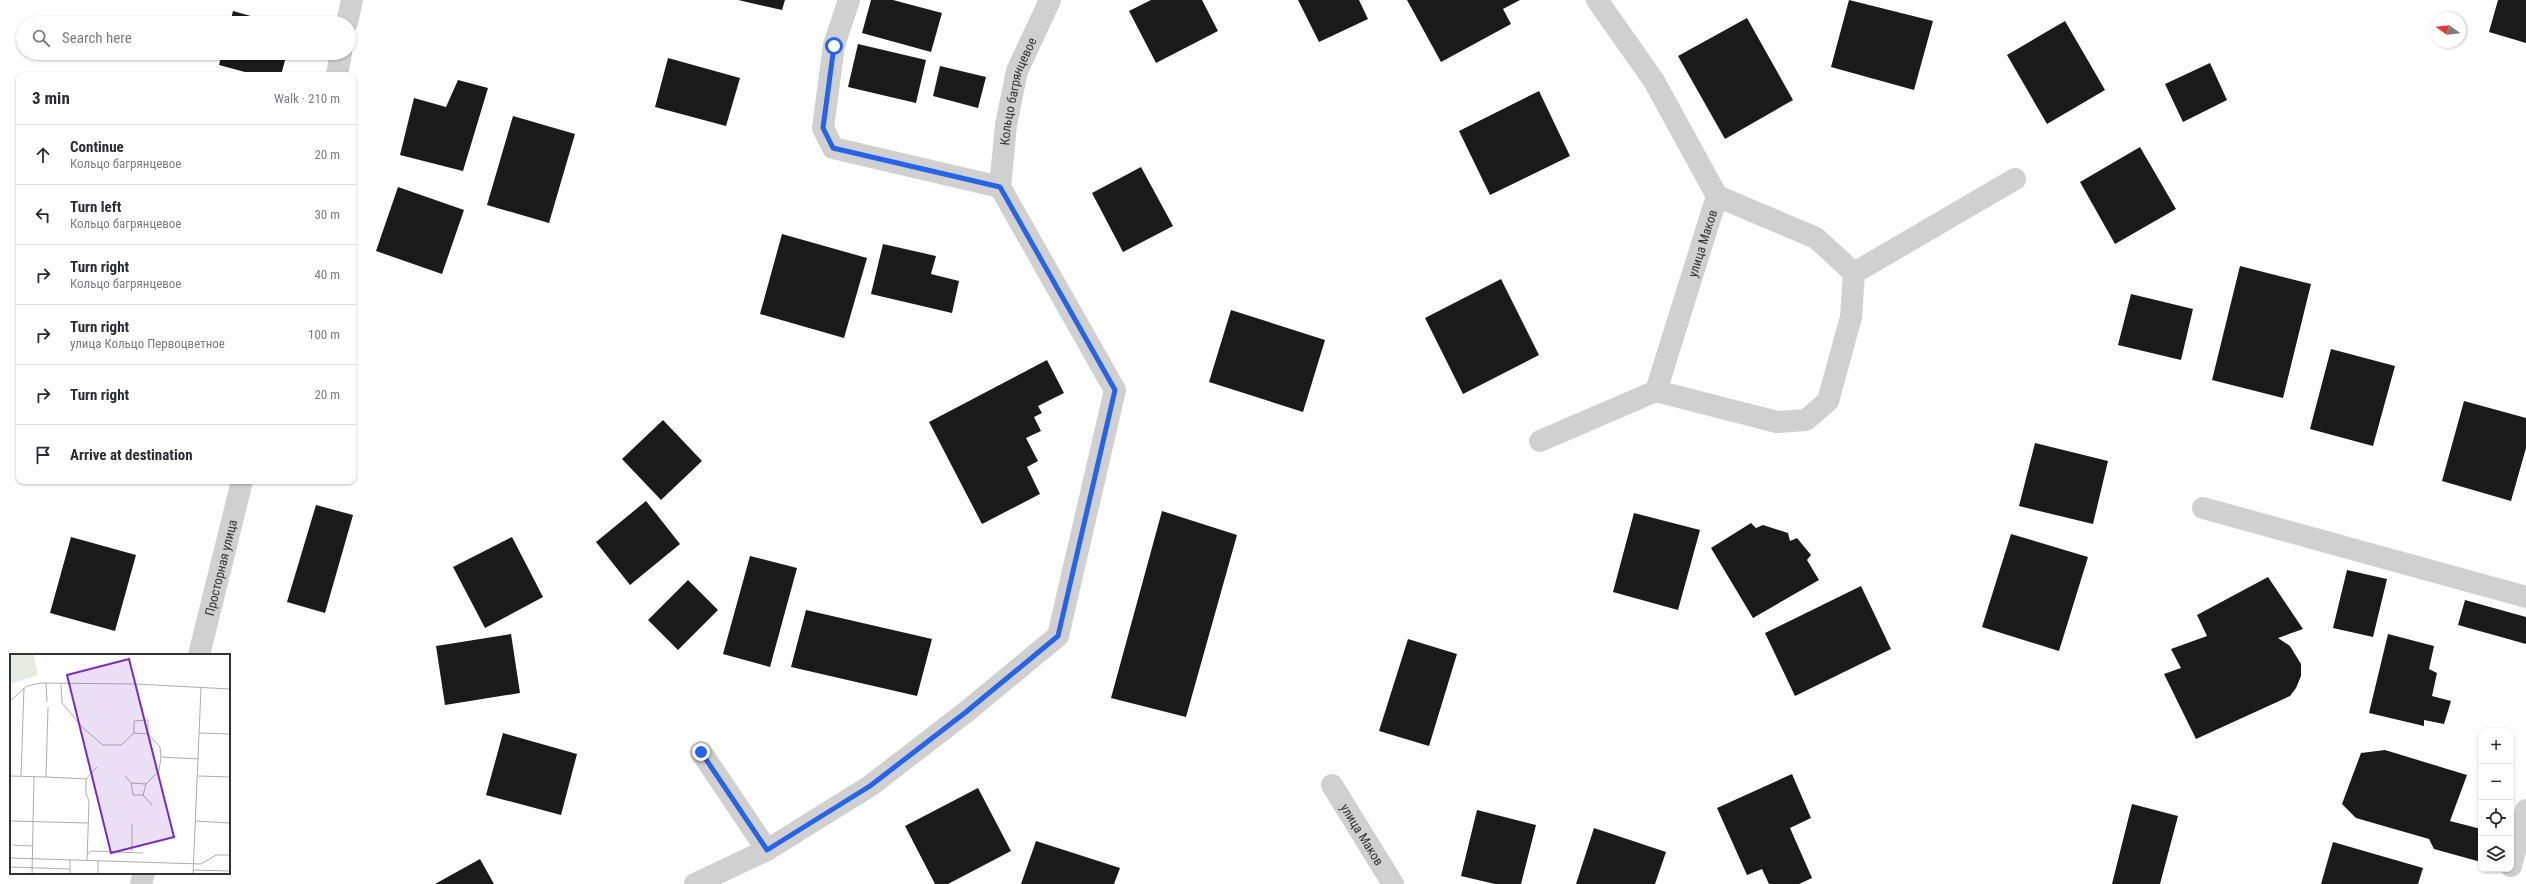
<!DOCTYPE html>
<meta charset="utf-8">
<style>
body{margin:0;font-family:"Roboto Condensed",sans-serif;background:#f2f2f3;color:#2b2b33}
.controls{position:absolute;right:12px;bottom:12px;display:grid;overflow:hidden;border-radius:8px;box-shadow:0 1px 3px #0004}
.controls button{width:36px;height:36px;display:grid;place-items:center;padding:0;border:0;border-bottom:1px solid #e1e1e2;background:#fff;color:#2b2b33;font:20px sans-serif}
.compass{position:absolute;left:2430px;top:12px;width:36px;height:36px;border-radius:50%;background:#fff;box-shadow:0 1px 3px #0004;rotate:284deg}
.stop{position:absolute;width:12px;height:12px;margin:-9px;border:3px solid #2563eb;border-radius:50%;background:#fff}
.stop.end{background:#2563eb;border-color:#fff;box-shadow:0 1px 4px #0008}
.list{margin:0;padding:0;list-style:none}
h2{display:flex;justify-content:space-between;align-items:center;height:52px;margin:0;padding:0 16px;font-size:17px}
h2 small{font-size:13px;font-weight:400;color:#7c7c81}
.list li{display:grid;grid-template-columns:26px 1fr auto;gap:12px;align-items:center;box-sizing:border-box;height:60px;padding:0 16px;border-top:1px solid #e1e1e2}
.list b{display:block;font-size:15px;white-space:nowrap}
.list p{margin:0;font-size:13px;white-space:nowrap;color:#7c7c81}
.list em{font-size:13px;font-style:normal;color:#7c7c81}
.icon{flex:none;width:22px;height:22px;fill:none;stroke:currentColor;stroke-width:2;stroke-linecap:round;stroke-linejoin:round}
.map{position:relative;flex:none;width:2526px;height:884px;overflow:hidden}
.search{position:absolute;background:#fff;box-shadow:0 1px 3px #0004;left:16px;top:16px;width:340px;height:44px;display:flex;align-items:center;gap:10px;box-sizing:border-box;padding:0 14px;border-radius:22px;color:#7c7c81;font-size:15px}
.panel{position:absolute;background:#fff;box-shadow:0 1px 3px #0004;left:16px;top:72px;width:340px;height:412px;border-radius:8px}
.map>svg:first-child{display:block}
</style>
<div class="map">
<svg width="2526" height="884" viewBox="0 0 2526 884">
<rect width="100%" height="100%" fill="#fff"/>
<path fill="#1a1a1a" d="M738,0H785L782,10Z
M871,0H893L942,13L931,52L862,33Z
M1151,0H1202L1218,31L1156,63L1129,11Z
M1298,0H1359L1368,19L1319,42Z
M1407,0H1520L1503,9L1511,24L1441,62Z
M1849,0L1933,21L1914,90L1831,67Z
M2498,0H2526V43L2489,32Z
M233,11L276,23H230Z
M1747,18L1793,100L1725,139L1678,56Z
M2065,21L2105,90L2047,124L2007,55Z
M858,44L926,60L916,103L848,87Z
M222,53H287L281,75H256L219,65Z
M668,58L740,78L726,126L655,107Z
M2210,63L2227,100L2183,122L2165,84Z
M940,66L986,77L978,108L933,96Z
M458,80L488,88L463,171L400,155L414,98L446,107Z
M1539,91L1570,156L1490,195L1459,131Z
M513,116L575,134L549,223L487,205Z
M2140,147L2176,209L2115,244L2080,182Z
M1141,167L1173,226L1123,252L1092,193Z
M398,187L464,210L442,274L376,251Z
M782,234L867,258L844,338L760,314Z
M883,244L936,256L931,274L959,281L952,313L871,294Z
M2240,266L2311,284L2283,398L2212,380Z
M1501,279L1539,355L1463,394L1425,318Z
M2131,294L2193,309L2181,360L2118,345Z
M1231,310L1325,340L1303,412L1209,382Z
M2331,349L2395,366L2373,446L2310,429Z
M1047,360L1064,393L1038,406L1042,413L1034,417L1041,431L1026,438L1038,461L1027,467L1040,494L982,524L929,422Z
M2464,401L2526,418V448L2511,501L2442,481Z
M663,420L702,461L661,500L622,459Z
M2035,443L2108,461L2093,524L2019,506Z
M646,501L680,544L630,585L596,542Z
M316,505L353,515L325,613L287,602Z
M1162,511L1237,535L1186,717L1111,698Z
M1634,513L1700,530L1678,610L1613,592Z
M1751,523L1756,528L1763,525L1788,533L1790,541L1797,538L1811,555L1807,560L1819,580L1753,618L1711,548Z
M2011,534L2088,557L2059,651L1982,627Z
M71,537L136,555L115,631L50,613Z
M512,537L543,597L485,628L453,567Z
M750,556L797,568L770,667L723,654Z
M2347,570L2387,579L2373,637L2333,628Z
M2268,577L2303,629L2278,638L2290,646L2301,664V676L2296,688L2290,696L2196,739L2164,674L2181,668L2171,649L2207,636L2197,615Z
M688,580L718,610L678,650L648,620Z
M1861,586L1891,649L1795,696L1765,633Z
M2465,600L2526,617V644L2458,625Z
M806,610L932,639L917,696L791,667Z
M511,634L520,693L445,705L436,646Z
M2388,634L2434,646L2429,669L2437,673L2432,696L2451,701L2444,724L2424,720V726L2369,713Z
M1408,639L1457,654L1429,746L1379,731Z
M503,733L577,754L561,815L486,795Z
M2385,750L2467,775L2450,821L2481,829V862L2434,849L2429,839L2356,818L2342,804L2361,753Z
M1792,774L1811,818L1790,828L1812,878L1799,884H1769L1762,869L1747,875L1717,808Z
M978,788L1011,851L948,884H935L905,826Z
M2132,804L2178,816L2160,884H2112Z
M1477,810L1536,825L1521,884H1495L1461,876Z
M1594,828L1666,852L1655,884H1576Z
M1036,841L1120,868L1114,884H1021Z
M2333,842L2423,868L2418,884H2321Z
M480,859L494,884H435Z"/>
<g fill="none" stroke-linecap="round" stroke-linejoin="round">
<path stroke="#d0d0d0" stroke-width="22" d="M1854,273L2015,179
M1656,391L1777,422L1806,420L1828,401L1851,317L1854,273L1816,238L1717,196
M2203,508L2526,597
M701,752L767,850
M2511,866L2526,810"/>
<g stroke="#d0d0d0" stroke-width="22">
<path d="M849,0L834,45L823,128L833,148L1000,187"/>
<path d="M347,23L352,0"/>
<path d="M337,75L341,53"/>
<path id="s1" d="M1540,441L1656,391L1717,196L1654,81L1597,0"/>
<path id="s2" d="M199,655L242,481"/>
<path id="s3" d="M1332,785L1393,884"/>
<path d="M141,884L144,873"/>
<path id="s4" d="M695,884L767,850L870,786L966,712L1058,636L1115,390L1000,187L1006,125L1017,71L1050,0"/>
</g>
</g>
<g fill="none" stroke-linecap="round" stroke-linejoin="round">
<path stroke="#2563eb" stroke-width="5" d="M701,752L767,850L870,786L966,712L1058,636L1115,390L1000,187L833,148L823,128L834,46"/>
</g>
<g text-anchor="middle" stroke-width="4" stroke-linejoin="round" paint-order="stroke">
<g font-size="13" fill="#333" stroke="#fff">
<text dy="5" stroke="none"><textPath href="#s4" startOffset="1025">Кольцо багрянцевое</textPath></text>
<text dy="5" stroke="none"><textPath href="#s1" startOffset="281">улица Маков</textPath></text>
<text dy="5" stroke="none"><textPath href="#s2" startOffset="90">Просторная улица</textPath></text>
<text dy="5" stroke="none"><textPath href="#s3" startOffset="58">улица Маков</textPath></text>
</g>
</g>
<g transform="translate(10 654)">
<rect width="220" height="220" fill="#fff"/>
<path d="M0,0H24L28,21L0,30Z" fill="#e6ecdf"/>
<path fill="none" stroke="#adadad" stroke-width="1" d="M36,29L37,48M51,31L52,49L73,74L93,91H111L124,79L138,80V66L124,67V79M0,47L17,32L31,29L126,30L220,35M189,79L220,80M138,80L150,93L151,103L189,105M0,122L36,123L38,53M11,122L14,34M115,122L121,129L136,130L149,117L151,103M188,122L220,123M36,123L76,125L87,113M76,125V140L79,147L77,207M121,129L123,141H133L136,130M133,141L142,151M0,167L79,169M185,167L220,169M3,191L22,192M122,197V170M77,200L81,197L133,199M0,204L191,210L206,201H220M0,213L60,215M183,216L220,217M22,220L24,123M60,220V206M88,220V207M183,220L191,34"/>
<path fill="#7b2cbf" fill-opacity="0.15" stroke="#7b2cbf" stroke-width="2" d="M119,5L164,183L101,199L57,21Z"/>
<rect width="220" height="220" fill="none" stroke="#333" stroke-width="2"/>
</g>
</svg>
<div class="controls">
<button>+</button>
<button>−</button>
<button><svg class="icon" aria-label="locate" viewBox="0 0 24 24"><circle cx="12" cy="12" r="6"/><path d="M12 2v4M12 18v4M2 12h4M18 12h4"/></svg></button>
<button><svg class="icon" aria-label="layers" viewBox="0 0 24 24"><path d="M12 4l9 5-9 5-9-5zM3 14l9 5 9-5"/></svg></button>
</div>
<svg class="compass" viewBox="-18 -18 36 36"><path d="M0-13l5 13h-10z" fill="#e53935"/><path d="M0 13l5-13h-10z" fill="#7c7c81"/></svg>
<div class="stop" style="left:834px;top:46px"></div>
<div class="stop end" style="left:701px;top:752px"></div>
<div class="search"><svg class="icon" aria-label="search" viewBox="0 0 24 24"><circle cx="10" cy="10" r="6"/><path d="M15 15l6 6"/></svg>Search here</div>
<section class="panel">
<h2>3 min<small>Walk · 210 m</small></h2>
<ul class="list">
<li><svg class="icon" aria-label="ahead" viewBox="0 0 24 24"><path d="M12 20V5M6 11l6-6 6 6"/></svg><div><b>Continue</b><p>Кольцо багрянцевое</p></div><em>20 m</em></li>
<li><svg class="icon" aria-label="left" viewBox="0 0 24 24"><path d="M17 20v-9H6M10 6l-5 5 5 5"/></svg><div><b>Turn left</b><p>Кольцо багрянцевое</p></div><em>30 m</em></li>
<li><svg class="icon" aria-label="right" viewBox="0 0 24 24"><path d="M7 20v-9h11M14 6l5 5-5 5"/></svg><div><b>Turn right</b><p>Кольцо багрянцевое</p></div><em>40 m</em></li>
<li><svg class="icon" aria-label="right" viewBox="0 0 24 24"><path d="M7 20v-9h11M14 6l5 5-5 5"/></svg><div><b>Turn right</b><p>улица Кольцо Первоцветное</p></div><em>100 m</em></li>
<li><svg class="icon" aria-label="right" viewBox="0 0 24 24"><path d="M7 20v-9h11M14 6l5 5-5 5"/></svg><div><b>Turn right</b></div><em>20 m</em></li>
<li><svg class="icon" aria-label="arrive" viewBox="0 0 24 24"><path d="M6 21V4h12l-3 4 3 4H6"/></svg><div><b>Arrive at destination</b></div></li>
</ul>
</section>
</div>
